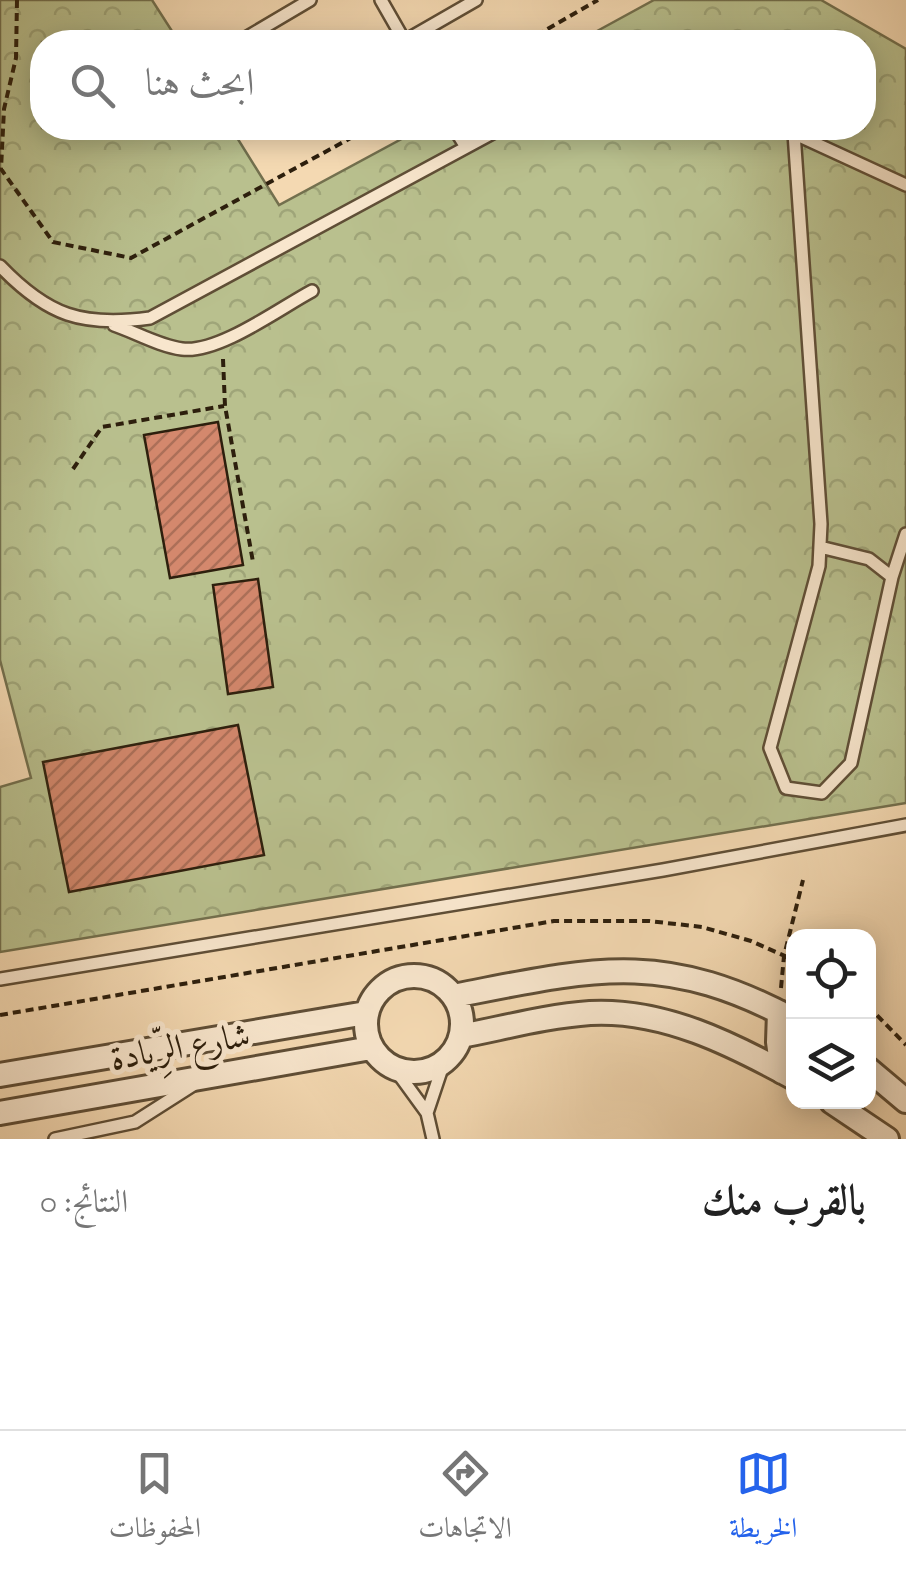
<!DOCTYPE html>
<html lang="ar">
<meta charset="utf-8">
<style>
body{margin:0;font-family:"Sorts Mill Goudy",Amiri,serif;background:#f6f6f6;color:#222;direction:rtl}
.controls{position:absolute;right:30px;bottom:30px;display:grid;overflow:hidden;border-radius:20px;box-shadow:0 5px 25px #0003}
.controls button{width:90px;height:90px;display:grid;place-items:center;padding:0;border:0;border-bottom:2px solid #e0e0e0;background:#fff;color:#222;font:50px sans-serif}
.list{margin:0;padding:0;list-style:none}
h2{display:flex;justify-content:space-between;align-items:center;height:130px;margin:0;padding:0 40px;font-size:42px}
h2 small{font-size:32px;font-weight:400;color:#767676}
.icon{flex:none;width:55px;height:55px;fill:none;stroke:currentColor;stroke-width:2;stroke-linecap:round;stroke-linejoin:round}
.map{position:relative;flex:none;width:906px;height:1139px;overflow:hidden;direction:ltr}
.search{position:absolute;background:#fff;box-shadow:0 5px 25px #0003;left:30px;right:30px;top:30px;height:110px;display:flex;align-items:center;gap:25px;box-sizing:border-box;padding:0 35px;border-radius:40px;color:#767676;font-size:38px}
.sheet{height:290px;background:#fff}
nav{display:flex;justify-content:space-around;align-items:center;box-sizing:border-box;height:140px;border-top:2px solid #e0e0e0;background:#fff;font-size:28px;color:#767676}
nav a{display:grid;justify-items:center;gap:5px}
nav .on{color:#2563eb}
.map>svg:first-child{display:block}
</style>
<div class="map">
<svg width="906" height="1139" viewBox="0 0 906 1139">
<defs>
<pattern id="park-crowns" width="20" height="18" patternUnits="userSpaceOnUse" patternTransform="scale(2.5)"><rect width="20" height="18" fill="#b9c08e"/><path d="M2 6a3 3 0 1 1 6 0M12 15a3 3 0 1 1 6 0" fill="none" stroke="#9fa579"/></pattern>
<pattern id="building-hatch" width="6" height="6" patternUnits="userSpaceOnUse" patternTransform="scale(2.5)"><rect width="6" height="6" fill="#d4886d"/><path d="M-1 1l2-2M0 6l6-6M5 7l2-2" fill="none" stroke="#ac6f58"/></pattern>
</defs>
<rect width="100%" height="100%" fill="#f4d9b2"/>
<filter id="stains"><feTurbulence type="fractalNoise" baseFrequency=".002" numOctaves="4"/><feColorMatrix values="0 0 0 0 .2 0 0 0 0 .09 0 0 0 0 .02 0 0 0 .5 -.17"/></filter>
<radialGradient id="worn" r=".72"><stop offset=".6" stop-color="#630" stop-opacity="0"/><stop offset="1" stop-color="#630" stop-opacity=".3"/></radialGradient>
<path fill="url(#park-crowns)" stroke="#73704e" stroke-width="2.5" d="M0,0H152L179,42H42V128H231L279,205L422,128H864V42H577L654,0H821L906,49V803L0,952V787L31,778L0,660Z"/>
<path fill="url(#building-hatch)" stroke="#2d1f0d" stroke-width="2.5" d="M218,422L243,565L170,578L144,435Z
M258,579L273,687L228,694L213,585Z
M238,725L264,855L69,892L43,762Z"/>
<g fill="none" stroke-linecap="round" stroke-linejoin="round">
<defs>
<path id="service" d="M381,0L405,42
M239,42L310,0
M403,42L476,0
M454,128L466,147
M782,128L906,185
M794,133L821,524L819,566L770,748L786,788L822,793L851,763L892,577L869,559L820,547
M0,266C48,316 82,327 150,318L502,128
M114,325C135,332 159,346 182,349C218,354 280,308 312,291
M892,577L906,534
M0,979L663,870L906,825
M395,1069L427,1113L433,1139
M427,1113L444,1062
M55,1139L135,1122L193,1085"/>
<path id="minor" d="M366 1024a48 48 0 1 1 96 0a48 48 0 1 1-96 0Z
M454,996C591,969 663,949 794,1020
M779,1012L778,1042L782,1072
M461,1036C503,1028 547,1016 590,1013C663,1009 732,1044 794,1078
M868,1069L906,1101
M0,1075L366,1013
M832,1102L887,1139
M0,1113L371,1048"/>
</defs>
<use href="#service" stroke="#5f4e36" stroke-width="16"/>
<use href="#minor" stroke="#5f4e36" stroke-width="28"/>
<path stroke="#2d1f0d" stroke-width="4" stroke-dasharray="8 5" stroke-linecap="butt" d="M17,0L16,58L4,109L1,169L53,242L131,258L369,128
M525,42L598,0
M223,359L225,406L253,562
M73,469L102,427L224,406
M781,988L784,956L803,880
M868,1006L906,1045
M0,1015L554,921H649L702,927L751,941L794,960"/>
<use href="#service" stroke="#f8e6cd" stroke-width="11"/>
<use href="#minor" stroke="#f8e6cd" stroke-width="22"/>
</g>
<g text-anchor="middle" stroke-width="10" stroke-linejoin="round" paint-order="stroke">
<g font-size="35" fill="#2d1f0d" stroke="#f8e6cd">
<text transform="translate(180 1046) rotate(-10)" y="12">شارع الرِّيادة</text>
</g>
</g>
<rect width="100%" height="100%" filter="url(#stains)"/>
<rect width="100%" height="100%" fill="url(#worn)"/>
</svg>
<div class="controls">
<button><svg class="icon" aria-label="locate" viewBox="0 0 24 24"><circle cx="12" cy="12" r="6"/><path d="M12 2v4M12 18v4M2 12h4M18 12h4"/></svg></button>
<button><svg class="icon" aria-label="layers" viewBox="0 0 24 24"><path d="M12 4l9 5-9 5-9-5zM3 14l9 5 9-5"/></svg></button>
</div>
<div class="search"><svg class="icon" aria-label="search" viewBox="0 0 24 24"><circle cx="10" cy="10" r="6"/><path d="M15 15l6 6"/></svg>ابحث هنا</div>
</div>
<section class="sheet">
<h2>بالقرب منك<small>النتائج: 0</small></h2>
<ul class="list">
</ul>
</section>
<nav>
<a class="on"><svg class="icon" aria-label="map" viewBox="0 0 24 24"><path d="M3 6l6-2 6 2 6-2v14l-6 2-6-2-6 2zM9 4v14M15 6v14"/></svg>الخريطة</a>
<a><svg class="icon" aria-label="directions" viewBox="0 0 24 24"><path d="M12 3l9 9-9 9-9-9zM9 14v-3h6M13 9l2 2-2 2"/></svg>الاتجاهات</a>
<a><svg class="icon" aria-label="saved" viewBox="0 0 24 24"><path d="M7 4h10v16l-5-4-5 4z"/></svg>المحفوظات</a>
</nav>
